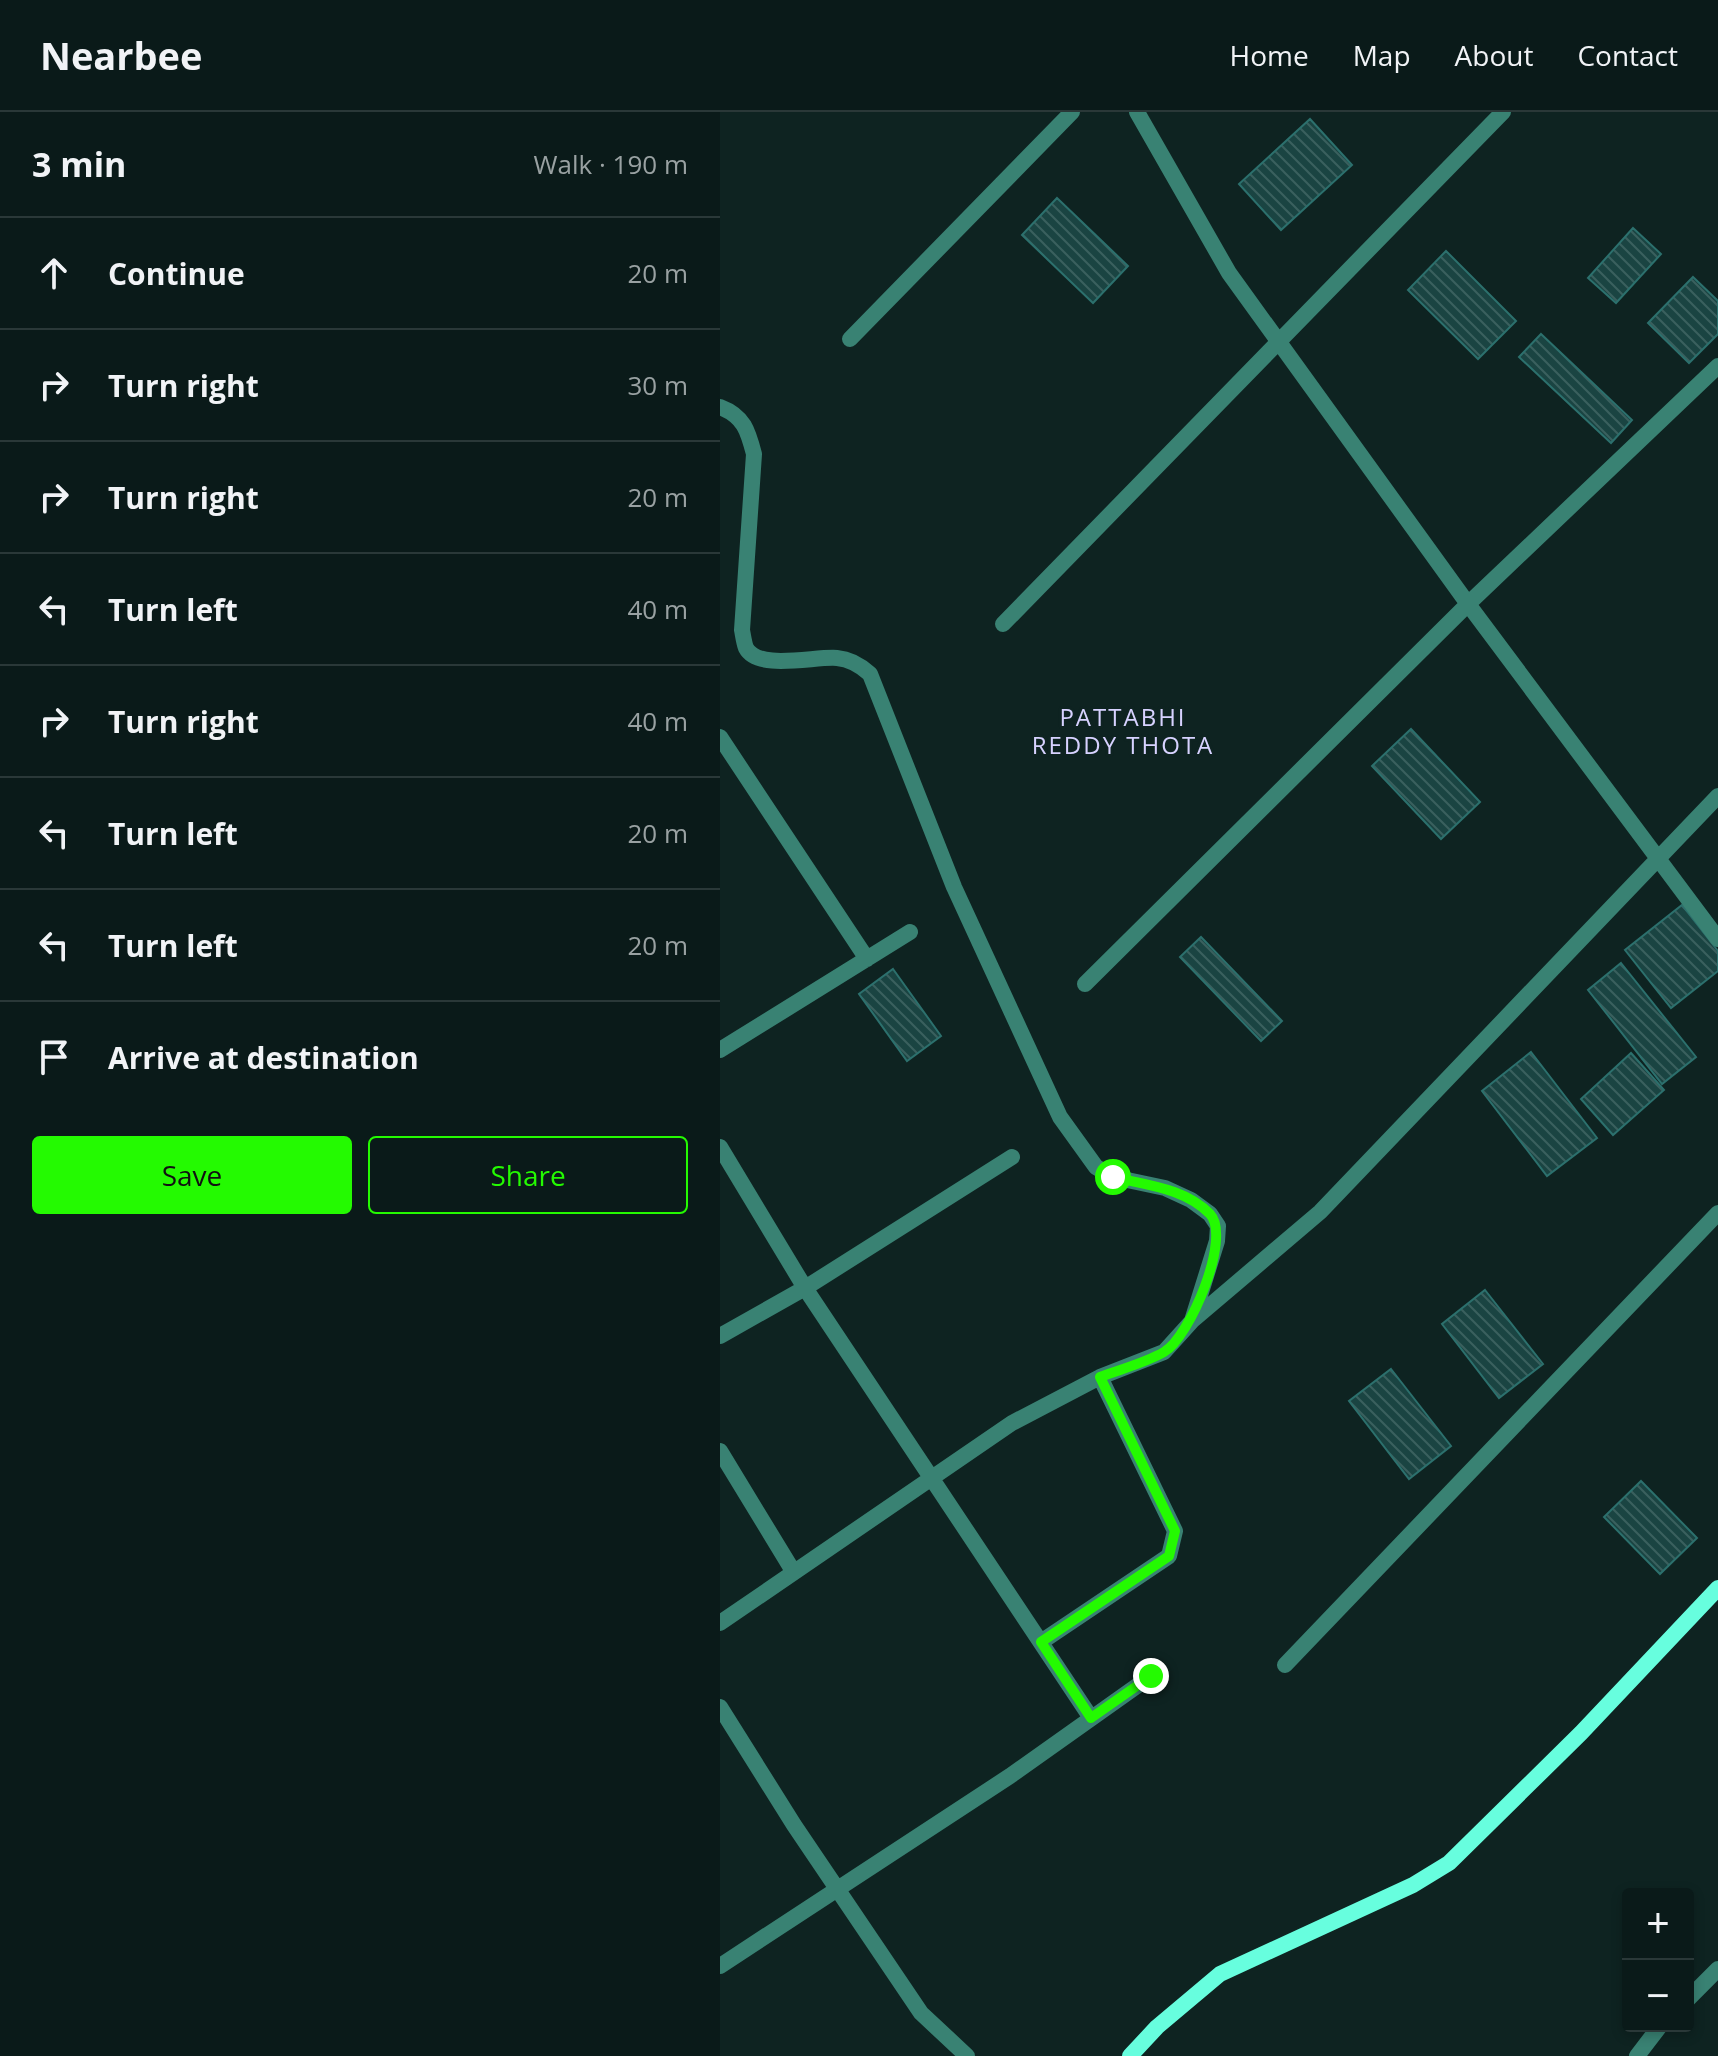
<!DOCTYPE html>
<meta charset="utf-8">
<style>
body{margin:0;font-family:"Open Sans",sans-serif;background:#132322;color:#f1f3f6}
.controls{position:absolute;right:24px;bottom:24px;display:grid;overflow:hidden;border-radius:8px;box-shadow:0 4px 12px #0003}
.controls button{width:72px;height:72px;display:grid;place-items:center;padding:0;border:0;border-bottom:2px solid #2a3838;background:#0a1a19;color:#f1f3f6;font:40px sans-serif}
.stop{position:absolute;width:24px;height:24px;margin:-18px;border:6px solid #24fa01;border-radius:50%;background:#fff}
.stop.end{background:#24fa01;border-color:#fff;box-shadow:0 2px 8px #0008}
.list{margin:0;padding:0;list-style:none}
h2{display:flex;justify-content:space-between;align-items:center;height:104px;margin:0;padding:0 32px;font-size:34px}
h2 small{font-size:26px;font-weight:400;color:#99a1a2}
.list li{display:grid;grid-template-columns:52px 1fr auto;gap:24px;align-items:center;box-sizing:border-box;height:112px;padding:0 32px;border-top:2px solid #2a3838}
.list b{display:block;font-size:30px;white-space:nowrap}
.list em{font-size:26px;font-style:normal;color:#99a1a2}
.actions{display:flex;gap:16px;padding:24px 32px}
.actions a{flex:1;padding:18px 0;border:2px solid #24fa01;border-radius:8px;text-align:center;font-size:28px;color:#24fa01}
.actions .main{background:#24fa01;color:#111}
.icon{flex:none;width:44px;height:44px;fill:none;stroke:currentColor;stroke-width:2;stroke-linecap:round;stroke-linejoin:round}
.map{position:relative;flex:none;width:998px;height:1944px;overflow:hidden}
header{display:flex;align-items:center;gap:48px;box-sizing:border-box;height:112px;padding:0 40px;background:#0a1a19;border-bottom:2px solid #2a3838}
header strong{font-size:38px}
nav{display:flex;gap:44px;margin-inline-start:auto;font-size:28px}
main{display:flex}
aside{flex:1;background:#0a1a19}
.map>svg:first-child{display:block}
</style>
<header>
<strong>Nearbee</strong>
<nav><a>Home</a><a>Map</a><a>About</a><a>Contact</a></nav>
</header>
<main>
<aside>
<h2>3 min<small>Walk · 190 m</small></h2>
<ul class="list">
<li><svg class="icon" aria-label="ahead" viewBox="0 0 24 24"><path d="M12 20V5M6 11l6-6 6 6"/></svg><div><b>Continue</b></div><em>20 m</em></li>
<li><svg class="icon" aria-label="right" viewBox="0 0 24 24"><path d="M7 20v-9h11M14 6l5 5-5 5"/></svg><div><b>Turn right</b></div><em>30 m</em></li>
<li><svg class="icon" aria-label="right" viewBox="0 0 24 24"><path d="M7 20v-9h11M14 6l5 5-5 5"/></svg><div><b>Turn right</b></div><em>20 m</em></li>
<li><svg class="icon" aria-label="left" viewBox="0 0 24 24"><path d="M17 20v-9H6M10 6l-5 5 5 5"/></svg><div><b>Turn left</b></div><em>40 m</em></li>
<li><svg class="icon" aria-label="right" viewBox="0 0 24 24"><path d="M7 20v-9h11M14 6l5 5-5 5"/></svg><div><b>Turn right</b></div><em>40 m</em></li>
<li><svg class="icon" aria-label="left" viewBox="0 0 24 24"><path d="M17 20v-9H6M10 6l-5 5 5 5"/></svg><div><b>Turn left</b></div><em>20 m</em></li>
<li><svg class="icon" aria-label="left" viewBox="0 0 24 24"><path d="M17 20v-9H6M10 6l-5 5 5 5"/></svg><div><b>Turn left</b></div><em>20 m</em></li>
<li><svg class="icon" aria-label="arrive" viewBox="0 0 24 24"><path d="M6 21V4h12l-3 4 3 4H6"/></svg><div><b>Arrive at destination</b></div></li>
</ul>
<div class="actions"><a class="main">Save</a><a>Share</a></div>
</aside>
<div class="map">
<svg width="998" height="1944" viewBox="0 0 998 1944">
<defs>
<pattern id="building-back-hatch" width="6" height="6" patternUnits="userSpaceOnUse" patternTransform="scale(2)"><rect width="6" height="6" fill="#1a4442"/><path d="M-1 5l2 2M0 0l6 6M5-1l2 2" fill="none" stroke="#3a605e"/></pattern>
</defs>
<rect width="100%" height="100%" fill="#0e2321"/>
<path fill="url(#building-back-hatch)" stroke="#2c706d" stroke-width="2" d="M590,7L632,53L561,118L519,72Z
M337,86L408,154L373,191L302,123Z
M913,116L941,142L896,191L868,166Z
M726,139L796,209L758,247L688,178Z
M973,165L998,189V222L969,251L928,211Z
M821,222L912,308L891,331L799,245Z
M691,617L760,690L721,727L652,654Z
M962,793L998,839V859L951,896L905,838Z
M481,825L562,909L541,929L460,845Z
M901,851L976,945L942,972L868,878Z
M173,857L221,924L187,949L139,882Z
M811,940L877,1026L827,1064L762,979Z
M911,941L944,978L893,1023L861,987Z
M765,1178L823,1252L779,1286L722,1212Z
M671,1257L731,1334L689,1367L629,1289Z
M921,1369L977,1426L940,1462L884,1405Z"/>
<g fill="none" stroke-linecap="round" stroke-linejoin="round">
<path stroke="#398273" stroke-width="16" d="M417,0L509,161L748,492L998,827
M130,227L352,0
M0,295C24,304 28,319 34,342L22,518C23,523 24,531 26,536C38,559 95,544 117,546C130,547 140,553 150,562L234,775L340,1005L376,1055L393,1065L445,1076L471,1088L490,1102L498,1114L497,1129L472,1209L444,1240L380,1265L292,1311L0,1511
M283,512L783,0
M0,625L147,847
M365,872L748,492L998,254
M0,938L190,820
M0,1035L85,1176L371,1606
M473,1208L600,1100L998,684
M0,1224L85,1176L292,1045
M0,1339L73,1459
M321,1530L449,1444L455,1419L380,1265
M565,1553L998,1101
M0,1595L74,1713L201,1901L247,1944
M0,1854L290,1664L431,1564
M968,1887L998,1857
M917,1944L940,1914"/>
<path stroke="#67fede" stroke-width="16" d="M410,1944L437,1915L500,1862L693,1773L729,1751L861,1621L998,1476"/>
</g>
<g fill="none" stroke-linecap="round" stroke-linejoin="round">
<path stroke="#24fa01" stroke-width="10" d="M393,1065C426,1073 465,1076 490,1102C512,1125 470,1225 444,1240C425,1251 401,1257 380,1265L455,1419L449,1444L321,1530L371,1606L431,1564"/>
</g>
<g text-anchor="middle" stroke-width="6" stroke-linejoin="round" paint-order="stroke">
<g font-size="24" letter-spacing="2" fill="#d7d2ff" stroke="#0e2321">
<text x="403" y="614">PATTABHI<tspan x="403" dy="28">REDDY THOTA</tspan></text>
</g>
</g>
</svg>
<div class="controls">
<button>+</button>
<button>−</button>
</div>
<div class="stop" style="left:393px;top:1065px"></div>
<div class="stop end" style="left:431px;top:1564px"></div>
</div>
</main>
